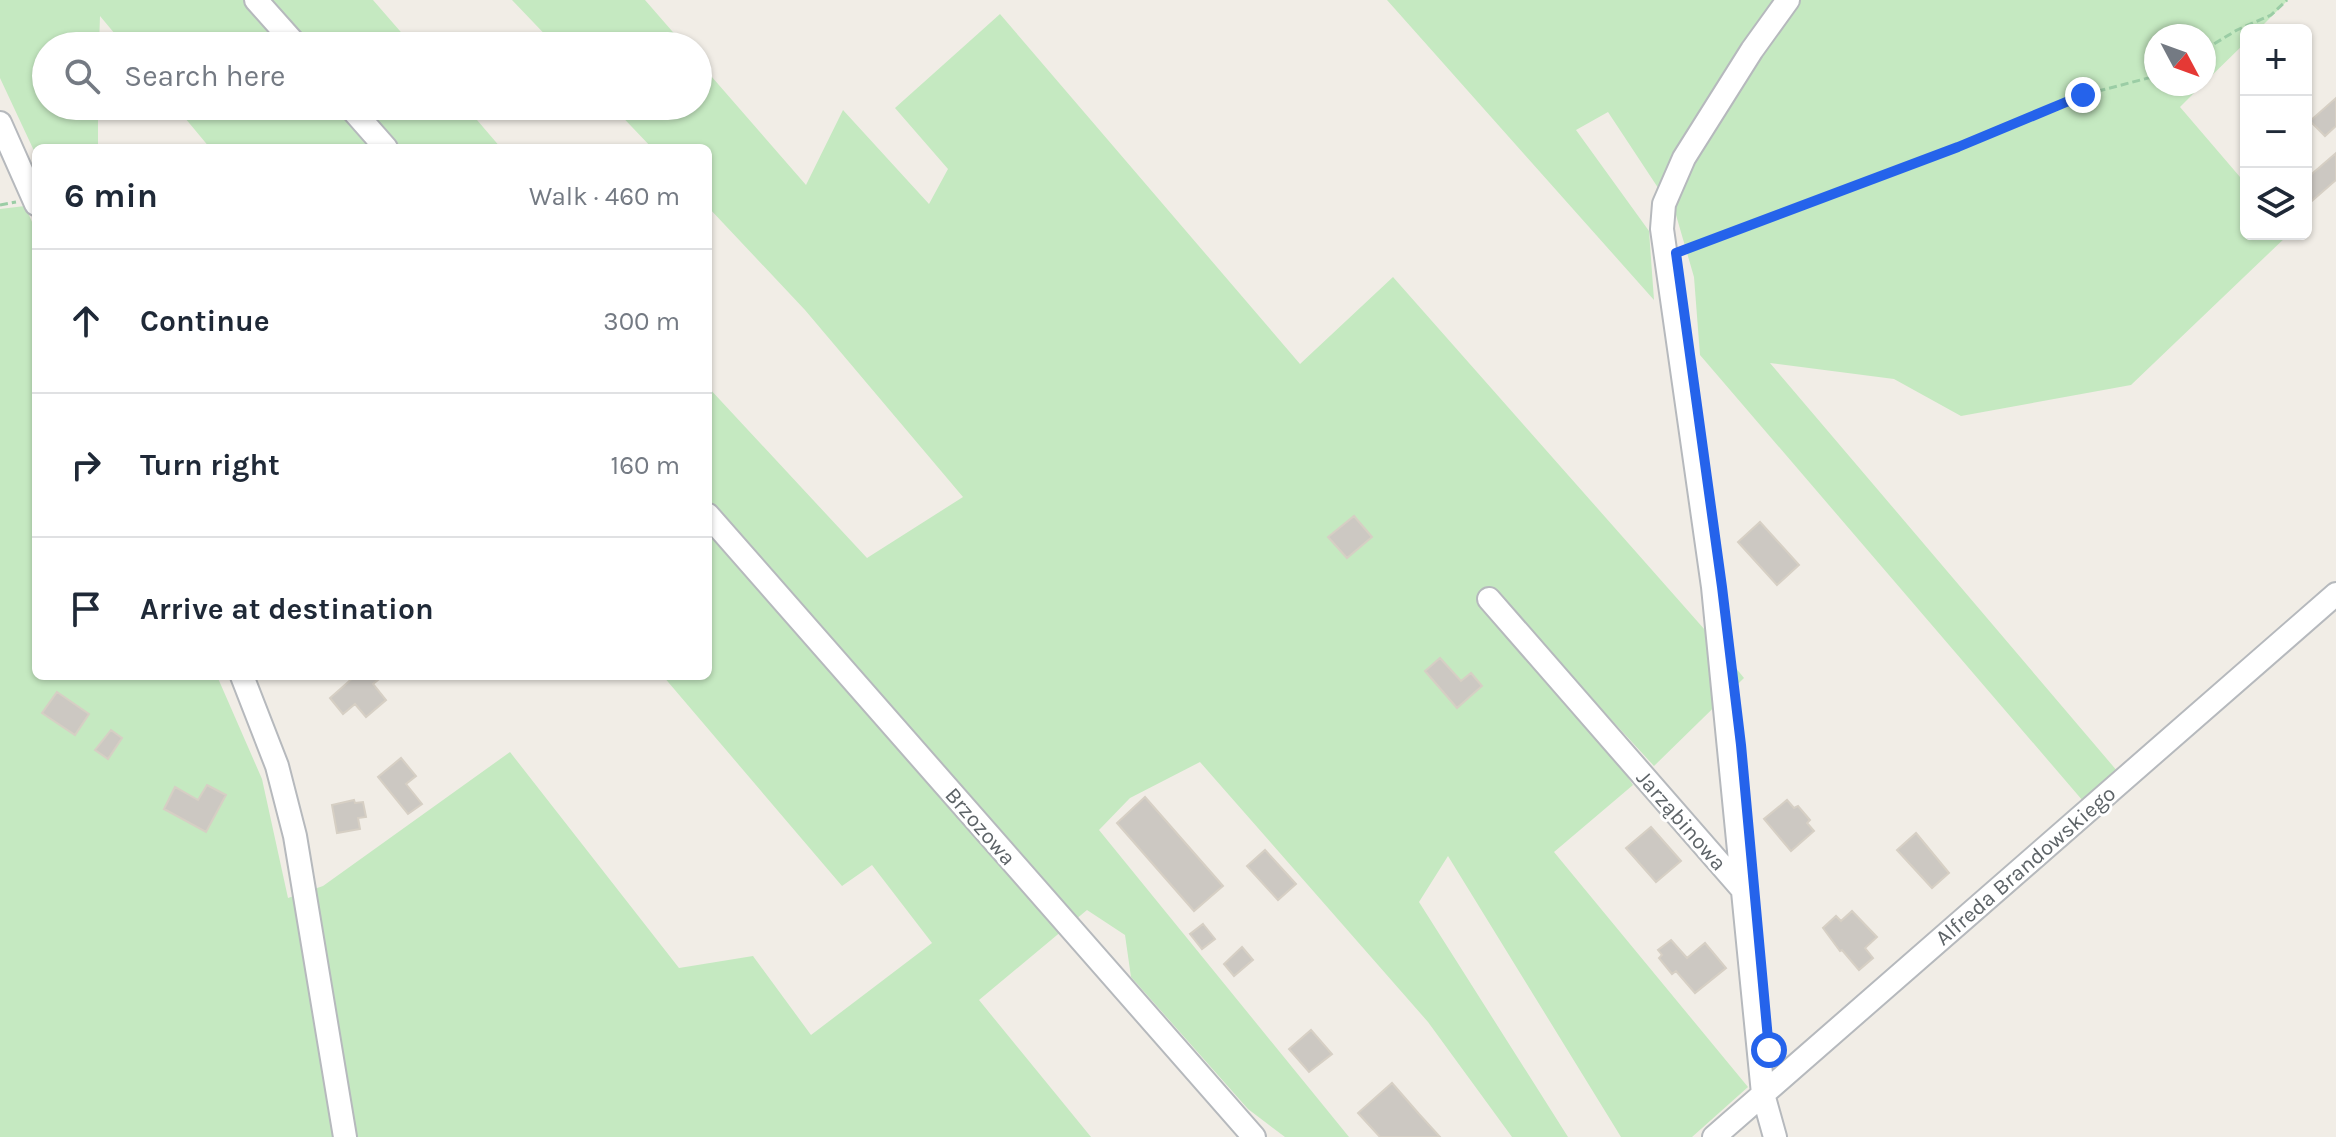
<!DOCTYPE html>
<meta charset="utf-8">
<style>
body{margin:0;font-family:Karla,sans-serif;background:#f6f6f7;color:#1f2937}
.controls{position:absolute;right:24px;top:24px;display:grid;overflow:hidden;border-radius:12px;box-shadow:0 2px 6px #0004}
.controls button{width:72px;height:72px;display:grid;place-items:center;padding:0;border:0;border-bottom:2px solid #e0e1e3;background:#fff;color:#1f2937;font:40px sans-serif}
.compass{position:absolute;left:2144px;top:24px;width:72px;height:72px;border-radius:50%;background:#fff;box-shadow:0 2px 6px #0004;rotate:131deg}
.stop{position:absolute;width:24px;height:24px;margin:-18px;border:6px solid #2563eb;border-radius:50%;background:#fff}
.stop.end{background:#2563eb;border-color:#fff;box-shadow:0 2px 8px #0008}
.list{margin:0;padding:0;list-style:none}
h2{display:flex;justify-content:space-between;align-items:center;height:104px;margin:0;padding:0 32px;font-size:34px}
h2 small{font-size:26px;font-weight:400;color:#747a83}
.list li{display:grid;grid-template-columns:52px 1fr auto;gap:24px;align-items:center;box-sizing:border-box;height:144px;padding:0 32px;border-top:2px solid #e0e1e3}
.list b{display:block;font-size:30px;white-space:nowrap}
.list em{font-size:26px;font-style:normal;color:#747a83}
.icon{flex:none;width:44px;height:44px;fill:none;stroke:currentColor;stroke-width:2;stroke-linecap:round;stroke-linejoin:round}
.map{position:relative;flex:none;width:2336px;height:1137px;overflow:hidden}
.search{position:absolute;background:#fff;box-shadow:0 2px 6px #0004;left:32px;top:32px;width:680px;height:88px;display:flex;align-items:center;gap:20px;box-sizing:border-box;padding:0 28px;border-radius:44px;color:#747a83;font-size:30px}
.panel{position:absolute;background:#fff;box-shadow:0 2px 6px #0004;left:32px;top:144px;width:680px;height:536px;border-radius:12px}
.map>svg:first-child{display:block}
</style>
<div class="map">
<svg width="2336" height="1137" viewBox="0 0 2336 1137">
<rect width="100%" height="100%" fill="#f1ede6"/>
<path fill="#c5e9c1" d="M0,0H373L413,46H125L100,16L99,46H46V106H98V148H36V155L0,78Z
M512,0H645L685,46H556Z
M1387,0H2288L2258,30H2246V42L2204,83V36H2156V84H2203L2180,107L2246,184V234H2289L2131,385L1961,416L1894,379L1770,363L2118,772L2083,801L1700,355L1694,277L1676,215L1608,112L1576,130L1649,231L1654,300Z
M1000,14L1300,364L1393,277L1705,630L1744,678L1654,766L1537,639L1633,785L1554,852L1748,1087L1692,1137H1621L1448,856L1419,902L1568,1137H1512L1428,1022L1200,762L1130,798L1099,830L1349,1137H1285L1248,1109L1131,977L1125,935L1087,910L979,1000L1091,1137H0V209L25,206L36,231V676H217L262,779L288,898L323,886L510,752L679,968L753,956L811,1035L932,943L872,865L842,886L663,676H708V387L867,558L963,497L805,310L708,207V148H652L612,106H698V61L806,185L843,110L929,204L948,169L895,108Z
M175,106H465L501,148H210Z"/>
<path fill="#ccc8c2" stroke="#d6cfc4" stroke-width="2" d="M2336,98V126L2325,136L2310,121Z
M2336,153V180L2306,206V179Z
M1354,516L1372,537L1347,558L1328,537Z
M1760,522L1799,565L1777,585L1738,542Z
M1440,658L1461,681L1471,673L1482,686L1457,708L1425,671Z
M355,676H383L373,684L386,700L366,717L355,704L343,714L330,698Z
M57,692L89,714L75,735L42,713Z
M111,730L122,738L108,759L95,750Z
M401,758L416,776L406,784L422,804L408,814L378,777Z
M207,785L226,795L206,832L164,809L175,787L198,800Z
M1145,797L1223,886L1194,911L1117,823Z
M354,800L355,803L363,802L366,817L358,818L360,829L337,833L332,805Z
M1787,800L1794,808L1798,806L1810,820L1807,823L1814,831L1791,851L1764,819Z
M1651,827L1681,861L1656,882L1626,848Z
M1916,833L1949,873L1932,888L1897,850Z
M1265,850L1296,884L1278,900L1247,866Z
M1852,911L1877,937L1865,948L1873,958L1859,970L1842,950L1840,951L1823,928L1836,916L1841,921Z
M1203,924L1215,939L1202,949L1190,934Z
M1671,940L1687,958L1705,943L1726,968L1695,993L1676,971L1672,974L1659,958L1662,955L1658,950Z
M1242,947L1253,960L1234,976L1224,964Z
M1311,1030L1332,1054L1309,1072L1289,1049Z
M1392,1083L1419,1114L1440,1137H1380L1358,1113Z"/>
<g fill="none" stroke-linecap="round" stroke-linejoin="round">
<defs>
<path id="minor" d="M256,0L297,46
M349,106L386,148
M0,123L36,204
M708,515L1254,1137
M1489,599L1743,890
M242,676L277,766L295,836L345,1137
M1714,1137L2336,594
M1775,1137L1763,1094L1713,587L1662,229L1664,204L1684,158L1752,50L1788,0"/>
</defs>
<use href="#minor" stroke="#b6b9bd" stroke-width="26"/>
<path stroke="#9bcda5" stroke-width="3" stroke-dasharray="8 4" stroke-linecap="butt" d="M2204,50L2237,30L2271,15L2287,0
M0,205L16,202
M1683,250L1958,147L2083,95L2156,76"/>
<use href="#minor" stroke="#fff" stroke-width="22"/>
</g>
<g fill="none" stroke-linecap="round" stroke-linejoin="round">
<path stroke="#2563eb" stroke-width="10" d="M1769,1050L1741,745L1722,587L1676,253L1958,147L2083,95"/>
</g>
<g text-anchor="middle" stroke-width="6" stroke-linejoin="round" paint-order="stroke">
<g font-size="22" fill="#5d6367" stroke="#fff">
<text transform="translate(1682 820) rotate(49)" y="8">Jarząbinowa</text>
<text transform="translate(981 826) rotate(49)" y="8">Brzozowa</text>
<text transform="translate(2025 865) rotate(-41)" y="8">Alfreda Brandowskiego</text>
</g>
</g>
</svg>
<div class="controls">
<button>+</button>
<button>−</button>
<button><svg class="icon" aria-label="layers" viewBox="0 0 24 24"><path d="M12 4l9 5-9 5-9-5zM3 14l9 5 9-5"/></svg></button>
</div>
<svg class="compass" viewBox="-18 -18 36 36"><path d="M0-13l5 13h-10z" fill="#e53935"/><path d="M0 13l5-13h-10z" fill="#747a83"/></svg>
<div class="stop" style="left:1769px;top:1050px"></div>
<div class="stop end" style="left:2083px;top:95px"></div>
<div class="search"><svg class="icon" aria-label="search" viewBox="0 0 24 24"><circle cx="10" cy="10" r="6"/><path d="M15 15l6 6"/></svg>Search here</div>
<section class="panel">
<h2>6 min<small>Walk · 460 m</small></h2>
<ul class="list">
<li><svg class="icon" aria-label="ahead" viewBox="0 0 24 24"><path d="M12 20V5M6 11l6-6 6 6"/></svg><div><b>Continue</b></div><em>300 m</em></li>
<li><svg class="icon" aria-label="right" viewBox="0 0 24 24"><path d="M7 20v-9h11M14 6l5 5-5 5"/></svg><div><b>Turn right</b></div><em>160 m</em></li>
<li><svg class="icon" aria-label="arrive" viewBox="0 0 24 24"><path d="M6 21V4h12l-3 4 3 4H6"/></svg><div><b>Arrive at destination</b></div></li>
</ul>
</section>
</div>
